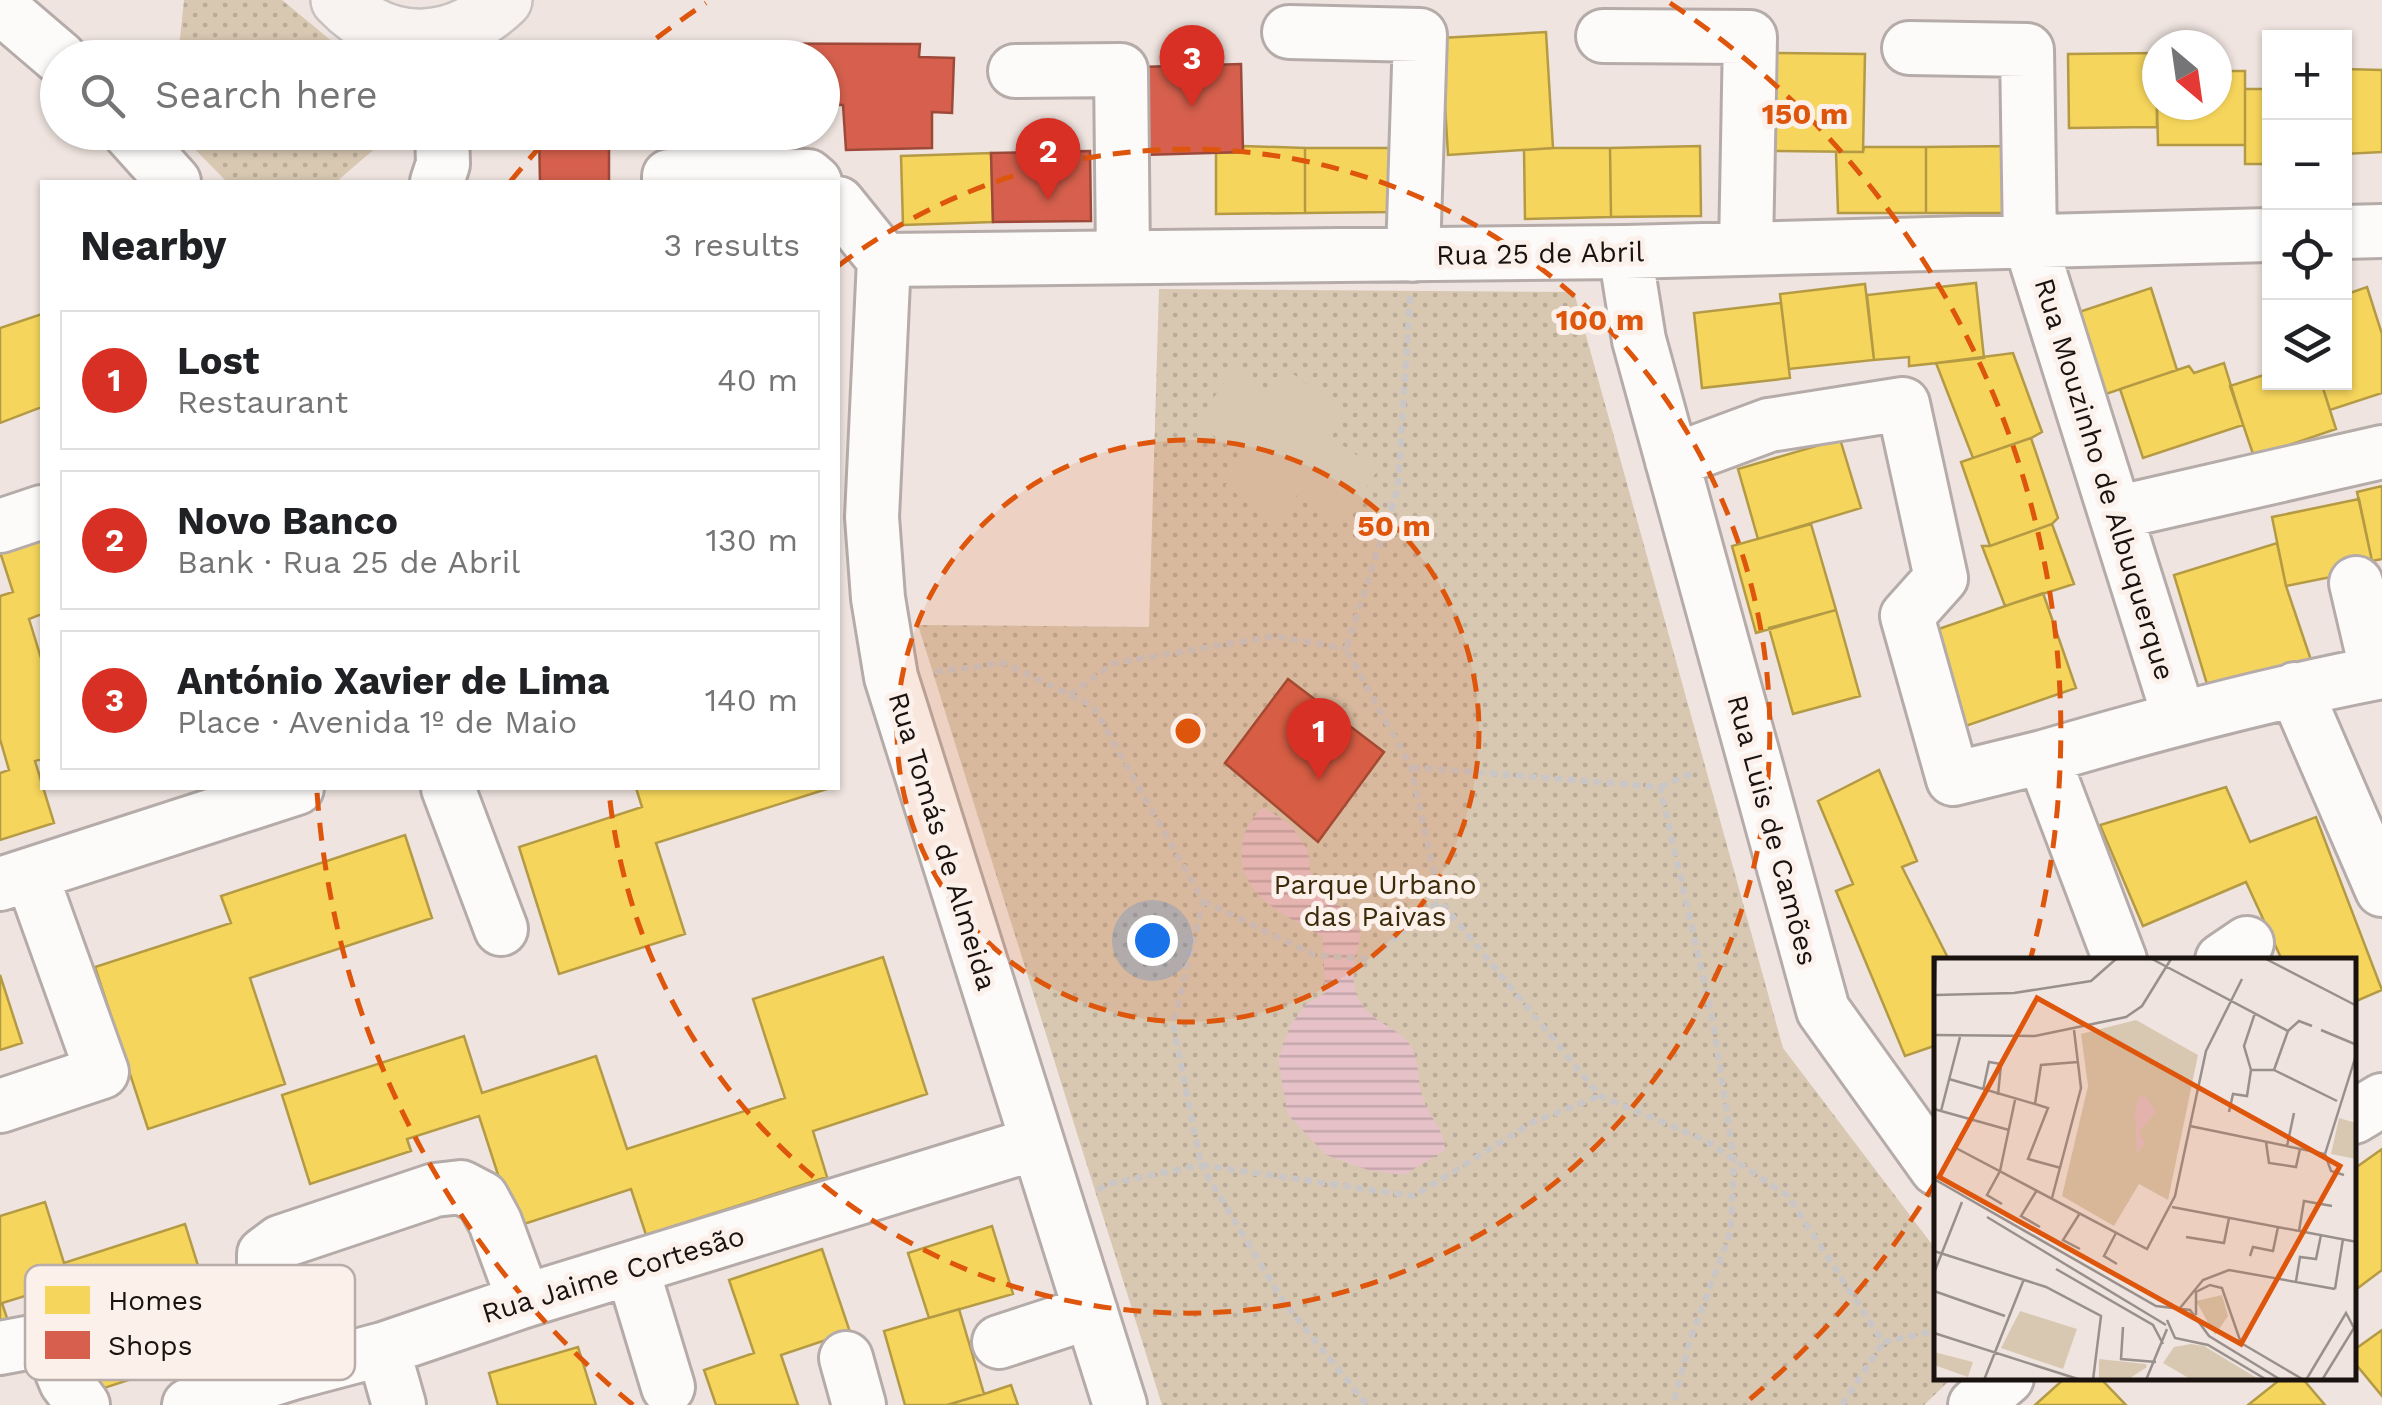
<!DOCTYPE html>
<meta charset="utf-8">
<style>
body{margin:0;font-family:"Work Sans",sans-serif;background:#f2f2f2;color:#202124}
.controls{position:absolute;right:30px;top:30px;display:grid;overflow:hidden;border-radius:0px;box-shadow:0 2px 8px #0004}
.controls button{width:90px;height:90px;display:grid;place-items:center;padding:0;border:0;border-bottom:2px solid #e0e0e0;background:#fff;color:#202124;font:50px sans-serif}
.compass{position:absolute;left:2142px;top:30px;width:90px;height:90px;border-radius:50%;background:#fff;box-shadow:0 2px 8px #0004;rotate:151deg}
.you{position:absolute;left:1152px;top:940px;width:35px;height:35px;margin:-25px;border:8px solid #fff;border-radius:50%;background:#1a73e8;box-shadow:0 0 0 15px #1a73e833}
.badge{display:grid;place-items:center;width:65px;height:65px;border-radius:50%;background:#d93025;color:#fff;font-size:32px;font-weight:700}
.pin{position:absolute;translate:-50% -82px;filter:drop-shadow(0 2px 5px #0008)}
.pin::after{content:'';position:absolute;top:52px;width:35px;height:30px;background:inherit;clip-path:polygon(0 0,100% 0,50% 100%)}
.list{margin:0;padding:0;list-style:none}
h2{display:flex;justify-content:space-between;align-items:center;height:130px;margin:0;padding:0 40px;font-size:42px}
h2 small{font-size:32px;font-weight:400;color:#757577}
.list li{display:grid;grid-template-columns:65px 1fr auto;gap:30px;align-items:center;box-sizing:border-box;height:140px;margin:0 20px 20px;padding:0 20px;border:2px solid #e0e0e0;border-radius:0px}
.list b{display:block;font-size:38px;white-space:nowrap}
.list p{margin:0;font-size:32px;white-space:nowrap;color:#757577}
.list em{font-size:32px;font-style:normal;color:#757577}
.icon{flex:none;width:55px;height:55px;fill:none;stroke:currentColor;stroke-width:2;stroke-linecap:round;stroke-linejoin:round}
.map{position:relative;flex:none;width:2382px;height:1405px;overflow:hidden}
.search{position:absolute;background:#fff;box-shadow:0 2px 8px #0004;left:40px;top:40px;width:800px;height:110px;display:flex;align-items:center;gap:25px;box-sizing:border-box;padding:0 35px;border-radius:55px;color:#757577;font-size:38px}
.panel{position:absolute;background:#fff;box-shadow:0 2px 8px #0004;left:40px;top:180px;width:800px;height:610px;border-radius:0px}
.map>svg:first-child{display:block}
</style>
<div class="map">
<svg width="2382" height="1405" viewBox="0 0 2382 1405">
<defs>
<pattern id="park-dots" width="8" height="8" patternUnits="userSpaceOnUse" patternTransform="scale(2.5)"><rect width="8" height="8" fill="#d8c8b2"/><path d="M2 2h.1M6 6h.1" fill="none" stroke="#b9ab98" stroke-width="1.8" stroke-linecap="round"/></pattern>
<pattern id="water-rules" width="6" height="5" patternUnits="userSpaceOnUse" patternTransform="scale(2.5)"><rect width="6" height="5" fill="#e6c2c8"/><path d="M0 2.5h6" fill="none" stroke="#c5a6ab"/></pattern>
</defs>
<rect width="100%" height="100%" fill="#efe4df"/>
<path fill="url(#park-dots)" d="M184,0H282L351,57H178Z
M179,133H393L336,182H227Z
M1159,289L1574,292L1783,1048L1937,1251V1378H1952L1924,1405H1162L918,625L1149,627Z"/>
<path fill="#d8c8b2" d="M1286,369L1348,413L1331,437L1378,470L1339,525L1297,495L1278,522L1225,486L1244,457L1196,423L1233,370L1269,395Z"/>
<path fill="url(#water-rules)" d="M1263,807L1291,825L1308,851L1311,876L1331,900L1345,910L1361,933C1353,974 1343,997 1382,1023C1394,1030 1405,1036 1412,1048C1419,1061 1418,1085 1424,1101C1431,1120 1444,1129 1445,1150L1404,1175L1368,1170L1326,1155L1288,1115L1278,1060L1290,1026L1306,1004L1325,993L1323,937C1289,917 1236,896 1242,848C1244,830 1250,819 1263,807Z"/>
<path fill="#f6d55c" stroke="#b49a45" stroke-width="2.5" d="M1546,32L1553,148L1448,155L1441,38Z
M1773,53L1865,54L1863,152L1772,151Z
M2156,53L2157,127L2069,128L2068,54Z
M2344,69L2382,70V152L2344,154Z
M2217,71H2245V145H2158L2157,105H2217Z
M2245,89H2270V164H2245Z
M1243,146L1305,148V213L1216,214V153L1243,152Z
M1700,146L1701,216L1611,217L1610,148Z
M2013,146V213H1926V147Z
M1864,147H1926V213H1838L1836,152H1863Z
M1305,148H1391V212L1305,213Z
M1553,148H1610L1611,217L1525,219L1524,150Z
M991,153L993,222L903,225L901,156Z
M1976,283L1984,358L1909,366V357L1874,360L1867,295Z
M1865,284L1874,360L1789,369L1780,294Z
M2367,287L2382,334V393L2330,410L2321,382H2344V295Z
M2151,288L2177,370L2103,395L2076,313Z
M1781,303L1790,378L1702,388L1694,313Z
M42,314V407L0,423V328Z
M2013,353L2042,432L2031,438L1973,458L1936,363Z
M2224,363L2243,425L2143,458L2120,389L2189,366L2194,373Z
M2270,373V382H2321L2336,429L2254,457L2230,386Z
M2031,438L2058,518L2052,524L1990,546L1961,462Z
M1840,439L1861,508L1758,539L1738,469Z
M2382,486V559L2372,561L2357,492Z
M2359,499L2372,561L2371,569L2286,586L2272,517Z
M1811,524L1836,610L1756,633L1732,546Z
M2052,524L2074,584L2005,606L1982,546H1990Z
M42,529V614L29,619L41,658H42V759L35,761L54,823L0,840V773L9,770L0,739V596L13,592L0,552V542Z
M2277,543L2286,586L2312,663L2210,694L2174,575Z
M2043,593L2076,688L1957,729L1924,634Z
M1836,610L1860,696L1793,714L1769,628Z
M1879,770L1917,861L1902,867L1949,960H1937V1045L1905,1056L1836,891L1853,884L1818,801Z
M2226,787L2250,842L2316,817L2382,990L2354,1002V960H2282L2246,882L2143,926L2100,825Z
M636,788H830L656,843L685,934L559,974L519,847L642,807Z
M405,835L432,918L250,978L285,1084L148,1129L95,967L231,923L221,896Z
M883,957L927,1094L813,1131L827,1177L646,1235L631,1189L515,1227L479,1116L407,1139L411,1151L310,1184L282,1095L464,1036L482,1093L596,1056L627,1149L785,1098L753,999Z
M0,975L22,1043L0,1050Z
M2382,1149V1270L2354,1291V1169Z
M45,1202L64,1263L185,1224L224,1349L98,1390L64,1284L2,1303L7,1318L0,1321V1216Z
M992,1226L1013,1294L929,1318L908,1253Z
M822,1249L850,1332L781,1355L798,1405H716L704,1370L754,1353L729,1280Z
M959,1309L984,1394L947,1405H905L884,1331Z
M2382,1330V1396L2354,1362V1350Z
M578,1347L596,1405H498L489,1373Z
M2065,1378H2100L2126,1405H2035Z
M2282,1378H2302L2325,1405H2248Z
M1011,1385L1018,1405H947L984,1394Z"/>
<path fill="#d6604d" stroke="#9d493a" stroke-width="2.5" d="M609,43L920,44L919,57L954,58L952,113L932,112V148L846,150L843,105H822V58H609Z
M1241,64L1243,152L1143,155L1140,67Z
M539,132H609V182H540Z
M1090,151L1091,221L993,222L991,153Z
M1288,679L1384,752L1318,842L1225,763Z"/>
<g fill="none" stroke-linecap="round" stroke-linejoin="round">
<defs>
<path id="minor" d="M0,11H5L60,58
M1289,32L1420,35L1413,255
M1603,36L1750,37L1746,249
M1909,48L2027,50L2030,242L2179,717
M1015,71L1121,70L1123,257
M129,132L174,182
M437,182L443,164L442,132
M669,182V176H808L815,182
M838,203L884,260
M2344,232L2382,231
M1625,252L1639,340L1823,1010L1937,1169
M884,260L1625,252L2270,235
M884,260L872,517L878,598L891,677L1120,1405
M1672,461L1769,425L1903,404L1941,578L1907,616L1953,779L2043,757
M2115,513L2382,452
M0,526L42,512
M2356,583L2377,673
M2295,689L2382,890
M448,788L501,929
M0,884L297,788
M2120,960L2043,757C2155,724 2267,694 2382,672
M2222,960L2247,943
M0,1106L102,1072L31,874
M2354,1117L2382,1100
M632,1268L668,1387
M999,1342L1091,1312
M0,1348L37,1341L54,1353L66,1382L83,1405
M383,1349L399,1405
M846,1358L859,1405
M296,1372L264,1278V1254L280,1242L435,1190L461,1187L482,1198L495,1222L524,1301
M189,1405L296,1372L383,1349L524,1301L1037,1143
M1975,1405L2007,1378"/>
<path id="major" d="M339,0C388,52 455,47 504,0"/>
</defs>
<use href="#minor" stroke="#b5aca9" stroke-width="58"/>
<use href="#major" stroke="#c7c2bf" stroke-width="60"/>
<path stroke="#cbc6c6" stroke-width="6" stroke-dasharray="8 5" stroke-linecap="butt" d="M1410,296L1398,488L1346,649L1411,767L1440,901L1600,1096L1705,1140L1788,1196L1883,1342L1937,1331
M935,672L1004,663L1093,706L1203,901L1173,1025L1201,1165L1414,1196L1533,1122L1600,1096
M1069,695L1114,663L1275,636L1346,649
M1412,767L1660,787L1712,1016L1734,1159L1731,1231L1690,1340L1673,1405
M1660,787L1697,771
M1203,901L1315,955L1370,959L1440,901
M1098,1190L1108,1184L1201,1165L1283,1301L1367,1405
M1842,1405L1883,1342"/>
<use href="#minor" stroke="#fdfbfa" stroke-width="52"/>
<use href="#major" stroke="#f8f2f1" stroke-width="55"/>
</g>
<circle cx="1188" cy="731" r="291" fill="#de550c" fill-opacity=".12"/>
<g fill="none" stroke="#de550c" stroke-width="5" stroke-dasharray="18 12">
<circle cx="1188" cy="731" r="291"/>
<path d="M838 266A582 582 0 1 1 609 792"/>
<path d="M1936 1181A873 873 0 0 1 1743 1405M633 1405A873 873 0 0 1 317 792M510 182A873 873 0 0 1 550 136M633 57A873 873 0 0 1 706 3M1670 3A873 873 0 0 1 2031 957"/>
</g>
<g text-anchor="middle" stroke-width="10" stroke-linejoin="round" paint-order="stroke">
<g font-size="28" fill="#19120f" stroke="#fcf0eb">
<text transform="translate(1540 253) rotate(-1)" y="10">Rua 25 de Abril</text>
<text transform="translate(2105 479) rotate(73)" y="10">Rua Mouzinho de Albuquerque</text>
<text transform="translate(1773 830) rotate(75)" y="10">Rua Luis de Camões</text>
<text transform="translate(943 841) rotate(73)" y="10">Rua Tomás de Almeida</text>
<text transform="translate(613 1274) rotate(-17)" y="10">Rua Jaime Cortesão</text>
</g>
<g font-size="28" fill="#3b2b0a" stroke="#fcf0eb">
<text x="1375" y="894">Parque Urbano<tspan x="1375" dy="32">das Paivas</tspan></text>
</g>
</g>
<g transform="translate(1934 958)">
<rect width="422" height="422" fill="#efe4df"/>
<path d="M0,394L39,404L34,419L0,407ZM165,401L212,406L213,409L193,422H165Z" fill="#d8c8b2"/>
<path d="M202,62L264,97L234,242L205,226L180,268L128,238L154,128L147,76ZM405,160L422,165V201L397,196ZM288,337L294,358L281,377L262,343ZM257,386L270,388L326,422H258L229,405L240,389Z" fill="#d8c8b2"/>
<path d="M86,353L143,371L129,411L67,390Z" fill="#d8c8b2"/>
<path d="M211,138L222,154L205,174L211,186L203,195L201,153L205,139Z" fill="#e6c2c8"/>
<path fill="none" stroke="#99908c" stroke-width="2.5" d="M218,1L354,73L365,63L378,68M332,1L423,48M2,37L80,35L157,23L182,1M0,53L2,1M387,72L423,87M0,77L101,78L192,59L208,48L237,1M317,112L310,88L321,55M340,112L403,143M15,121L101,146L107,107L144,104M49,132L55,104L67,106L64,137M101,146L114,150L94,201L127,210M0,151L75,172M7,153L26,79M295,154L299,136L313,138L317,112H340L354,73M256,168L391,196L397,213L410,217M332,184L335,205L362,209L366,191M353,188L360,155M20,189L213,291L241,238L272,93L308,21M391,196L423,94M0,221L222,348L256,352L275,378L347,422M103,232L87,258L106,269M118,240L147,130L140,72M68,246L53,237L66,213L81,142M238,249L423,284M146,255L129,282L146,291M53,259L232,367M365,273L370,243L398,248M182,275L170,298L183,306M252,279L290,285L295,260M0,293L112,329L167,358L159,422M316,298L319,289L339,293L344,269M122,311L219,367L229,386M0,315L28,244M362,323L366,299L382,301L387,277M401,331L409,281M0,333L71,358M246,350L269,322L295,312L401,331M262,357V334L276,327L288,330L307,385L370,422M233,362L241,380L274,387L333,422M189,369L187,401L222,404M0,375L147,422M50,422L90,321M212,422L233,371M372,422L412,355L420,370L388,422"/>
<path fill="#de550c" fill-opacity="0.15" stroke="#de550c" stroke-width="5" d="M103,40L406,208L307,386L5,219Z"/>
<rect width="422" height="422" fill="none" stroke="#19120f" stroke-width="5"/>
</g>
<rect x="25" y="1265" width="330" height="115" rx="15" fill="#fcf0eb" stroke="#b8ada9" stroke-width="2.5"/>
<rect x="45" y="1286" width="45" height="28" fill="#f6d55c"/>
<rect x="45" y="1331" width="45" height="28" fill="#d6604d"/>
<g font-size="28" fill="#19120f">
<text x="108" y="1310">Homes</text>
<text x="108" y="1355">Shops</text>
</g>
<circle cx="1188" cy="731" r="15" fill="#de550c" stroke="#fcf0eb" stroke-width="5"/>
<g font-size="30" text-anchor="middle" font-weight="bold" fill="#de550c" stroke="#fcf0eb" stroke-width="10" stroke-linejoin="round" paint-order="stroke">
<text x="1805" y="124">150 m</text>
<text x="1600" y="330">100 m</text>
<text x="1394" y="536">50 m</text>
</g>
</svg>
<div class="controls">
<button>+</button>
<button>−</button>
<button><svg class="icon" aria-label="locate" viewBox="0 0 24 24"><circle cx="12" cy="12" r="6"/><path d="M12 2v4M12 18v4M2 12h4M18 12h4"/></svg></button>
<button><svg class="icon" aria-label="layers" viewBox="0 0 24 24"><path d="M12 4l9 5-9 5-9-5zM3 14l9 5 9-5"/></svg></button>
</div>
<svg class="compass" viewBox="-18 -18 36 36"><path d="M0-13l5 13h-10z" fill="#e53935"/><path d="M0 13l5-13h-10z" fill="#757577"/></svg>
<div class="you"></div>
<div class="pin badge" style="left:1319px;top:780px">1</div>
<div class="pin badge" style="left:1048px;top:200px">2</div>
<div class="pin badge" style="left:1192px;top:107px">3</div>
<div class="search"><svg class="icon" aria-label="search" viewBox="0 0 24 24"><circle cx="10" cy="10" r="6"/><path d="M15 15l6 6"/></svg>Search here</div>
<section class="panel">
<h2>Nearby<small>3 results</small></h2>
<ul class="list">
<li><span class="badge">1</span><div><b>Lost</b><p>Restaurant</p></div><em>40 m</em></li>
<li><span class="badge">2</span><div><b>Novo Banco</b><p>Bank · Rua 25 de Abril</p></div><em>130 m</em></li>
<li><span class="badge">3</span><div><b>António Xavier de Lima</b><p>Place · Avenida 1º de Maio</p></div><em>140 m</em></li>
</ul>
</section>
</div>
